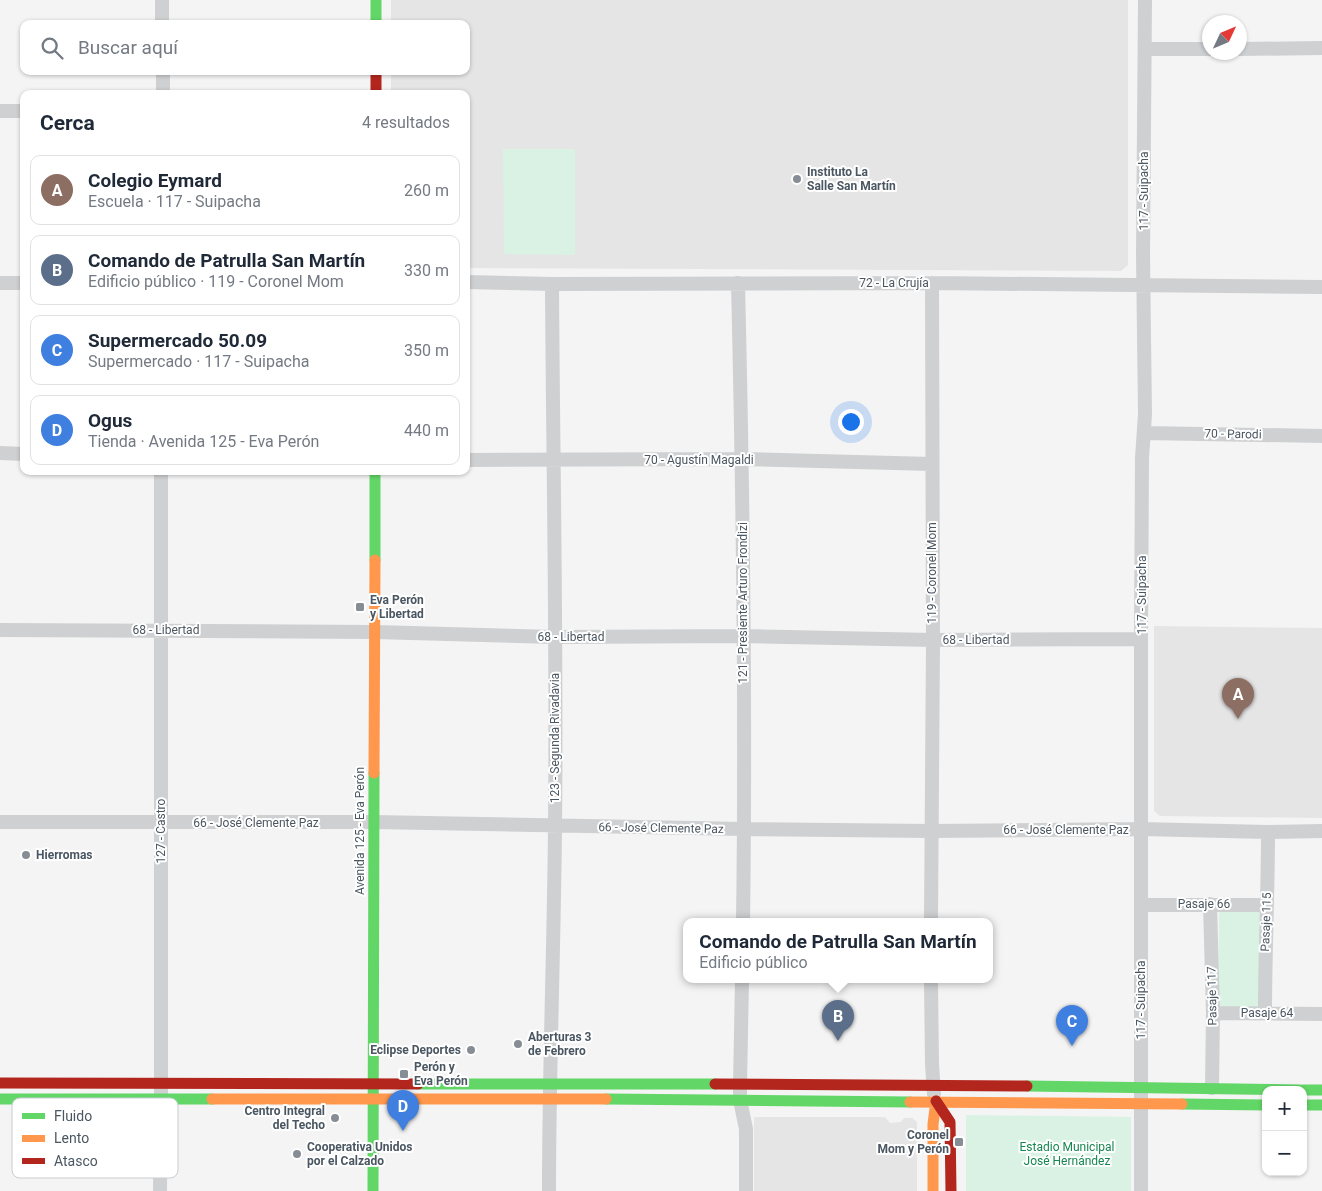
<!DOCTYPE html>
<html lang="es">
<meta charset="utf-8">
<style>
body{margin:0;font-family:Roboto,sans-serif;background:#f2f2f3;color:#1f2937}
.controls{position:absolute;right:15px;bottom:15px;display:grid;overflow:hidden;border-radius:10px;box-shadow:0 1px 4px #0004}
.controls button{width:45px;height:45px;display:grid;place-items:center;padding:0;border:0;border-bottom:1px solid #e0e1e3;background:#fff;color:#1f2937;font:25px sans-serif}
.compass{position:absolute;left:1202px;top:15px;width:45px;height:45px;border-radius:50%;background:#fff;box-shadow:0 1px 4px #0004;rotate:46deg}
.you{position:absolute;left:850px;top:421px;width:18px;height:18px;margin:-12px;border:4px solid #fff;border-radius:50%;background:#1a73e8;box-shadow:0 0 0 8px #1a73e833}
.badge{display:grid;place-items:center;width:32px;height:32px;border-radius:50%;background:#7c3aed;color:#fff;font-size:16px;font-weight:700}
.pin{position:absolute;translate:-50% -41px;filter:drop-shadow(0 1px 2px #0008)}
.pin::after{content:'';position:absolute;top:26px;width:18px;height:15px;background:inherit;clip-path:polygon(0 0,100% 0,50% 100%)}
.popup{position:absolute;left:683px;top:918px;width:310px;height:65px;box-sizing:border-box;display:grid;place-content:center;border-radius:10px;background:#fff;filter:drop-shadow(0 1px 4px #0005);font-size:16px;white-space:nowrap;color:#747a83}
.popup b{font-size:19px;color:#1f2937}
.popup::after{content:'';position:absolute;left:50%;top:100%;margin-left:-10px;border:10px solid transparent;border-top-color:#fff}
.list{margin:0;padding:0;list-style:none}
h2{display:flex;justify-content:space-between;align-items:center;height:65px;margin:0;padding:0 20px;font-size:21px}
h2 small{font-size:16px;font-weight:400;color:#747a83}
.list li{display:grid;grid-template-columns:32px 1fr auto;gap:15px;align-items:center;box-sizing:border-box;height:70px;margin:0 10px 10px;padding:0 10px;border:1px solid #e0e1e3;border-radius:10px}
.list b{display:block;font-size:19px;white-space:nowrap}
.list p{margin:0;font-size:16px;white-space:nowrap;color:#747a83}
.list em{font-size:16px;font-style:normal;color:#747a83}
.icon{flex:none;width:28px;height:28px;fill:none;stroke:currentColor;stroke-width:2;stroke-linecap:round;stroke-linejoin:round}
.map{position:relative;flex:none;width:1322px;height:1191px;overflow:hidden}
.search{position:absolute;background:#fff;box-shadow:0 1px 4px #0004;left:20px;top:20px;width:450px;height:55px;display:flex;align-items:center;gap:12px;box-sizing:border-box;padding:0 18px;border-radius:10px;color:#747a83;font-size:19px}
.panel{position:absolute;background:#fff;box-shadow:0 1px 4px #0004;left:20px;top:90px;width:450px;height:385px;border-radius:10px}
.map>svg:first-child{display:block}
</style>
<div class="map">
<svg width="1322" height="1191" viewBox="0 0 1322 1191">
<rect width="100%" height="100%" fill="#f4f4f4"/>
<path fill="#e6e5e6" d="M391,0H1128V265L1121,271L466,268V94H391V71H466V24H391Z
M1154,626L1322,628V818L1160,816L1154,811Z
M754,1117H885L890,1123L901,1122L904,1118H912L917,1122V1191H754Z"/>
<path fill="#d9f2e3" d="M503,149H575V255L504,254Z
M1219,910L1260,911L1259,1009L1219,1008Z
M966,1115L1131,1117V1191H966Z"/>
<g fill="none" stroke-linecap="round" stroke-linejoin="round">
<path stroke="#ced0d2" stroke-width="14" d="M162,0V24
M1145,49H1210
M1240,49L1322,48
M163,71V94
M0,111H24
M466,282L552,284L932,283L1322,287
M0,283H24
M738,283C743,496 746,709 743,922
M1144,433L1322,436
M0,453L24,454
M466,460L742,459L932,464
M0,630L375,632L555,637L744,636L933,640L1141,639
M0,822H373L744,829L931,831L1141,829L1268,832L1322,831
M1210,904L1213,1013L1212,1088
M1141,905H1267
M931,922L933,640L932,283
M742,980L740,1085V1100L746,1129V1191
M931,980L932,1064L934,1094
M1213,1013L1322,1014
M1265,1013C1265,953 1268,892 1268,832
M160,1191L161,1099V471
M549,1191C549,1069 554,948 555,826C557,646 553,465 552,284
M1141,1191V639L1142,458L1145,414L1143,255L1145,0"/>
<path stroke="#63d668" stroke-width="11" d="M376,0V24
M375,471V560
M418,1084H715
M1027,1086L1300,1090
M1303,1090H1322
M0,1099H212
M606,1099L910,1102
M1182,1104L1266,1105
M1303,1105H1322
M373,1191L374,773"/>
<path stroke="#ff974d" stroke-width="11" d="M374,773L375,560
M212,1099H606
M910,1102L1182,1104
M933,1191V1124L936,1101"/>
<path stroke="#b3261e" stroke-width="11" d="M376,71V94
M0,1083L418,1084
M715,1084L1027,1086
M936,1101L950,1122L951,1191"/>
</g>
<g fill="#868d94" stroke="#fff" stroke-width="2">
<circle cx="797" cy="179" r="5"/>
<rect x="355" y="602" width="10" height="10" rx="2.5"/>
<circle cx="26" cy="855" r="5"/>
<circle cx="518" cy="1044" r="5"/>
<circle cx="471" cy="1050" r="5"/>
<rect x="399" y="1069" width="10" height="10" rx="2.5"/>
<circle cx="335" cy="1118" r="5"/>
<rect x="954" y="1137" width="10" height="10" rx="2.5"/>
<circle cx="297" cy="1154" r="5"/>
</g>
<g text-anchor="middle" stroke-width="4" stroke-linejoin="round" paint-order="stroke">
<g font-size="12" font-weight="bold" fill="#4a5661" stroke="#fff" text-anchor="start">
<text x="807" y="176">Instituto La<tspan x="807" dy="14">Salle San Martín</tspan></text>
<text x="370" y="604">Eva Perón<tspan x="370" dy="14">y Libertad</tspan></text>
<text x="36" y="859">Hierromas</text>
<text x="528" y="1041">Aberturas 3<tspan x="528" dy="14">de Febrero</tspan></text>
<text x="461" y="1054" text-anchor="end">Eclipse Deportes</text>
<text x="414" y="1071">Perón y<tspan x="414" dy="14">Eva Perón</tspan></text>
<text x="325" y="1115" text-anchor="end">Centro Integral<tspan x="325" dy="14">del Techo</tspan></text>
<text x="949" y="1139" text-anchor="end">Coronel<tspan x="949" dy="14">Mom y Perón</tspan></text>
<text x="307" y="1151">Cooperativa Unidos<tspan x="307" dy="14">por el Calzado</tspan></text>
</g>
<g font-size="12" fill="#4a5661" stroke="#fff">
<text transform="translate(1144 191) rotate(-90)" y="4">117 - Suipacha</text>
<text x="894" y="287">72 - La Crujía</text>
<text transform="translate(1233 434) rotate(1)" y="4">70 - Parodi</text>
<text x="699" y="464">70 - Agustín Magaldi</text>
<text transform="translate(932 573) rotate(-90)" y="4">119 - Coronel Mom</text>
<text transform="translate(1142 595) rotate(-90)" y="4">117 - Suipacha</text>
<text transform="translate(743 603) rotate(-90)" y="4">121 - Presiente Arturo Frondizi</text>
<text x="166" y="634">68 - Libertad</text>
<text x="571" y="641">68 - Libertad</text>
<text x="976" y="644">68 - Libertad</text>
<text transform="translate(555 738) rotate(-90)" y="4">123 - Segunda Rivadavia</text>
<text x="256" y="827">66 - José Clemente Paz</text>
<text transform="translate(661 828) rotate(1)" y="4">66 - José Clemente Paz</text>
<text x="1066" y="834">66 - José Clemente Paz</text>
<text transform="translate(161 831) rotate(-90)" y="4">127 - Castro</text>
<text transform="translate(360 831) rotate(-90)" y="4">Avenida 125 - Eva Perón</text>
<text x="1204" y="908">Pasaje 66</text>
<text transform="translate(1266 922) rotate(-88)" y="4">Pasaje 115</text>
<text transform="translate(1212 996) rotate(-91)" y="4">Pasaje 117</text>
<text transform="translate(1141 1000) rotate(-90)" y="4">117 - Suipacha</text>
<text x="1267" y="1017">Pasaje 64</text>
</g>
<g font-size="12" fill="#17864f" stroke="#fff">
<text x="1067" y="1151">Estadio Municipal<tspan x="1067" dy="14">José Hernández</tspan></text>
</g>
</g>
<rect x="12" y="1098" width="166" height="80" rx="8" fill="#fff" stroke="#c9ccd0" stroke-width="1"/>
<rect x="22" y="1113" width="23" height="6" fill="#63d668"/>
<rect x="22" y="1135" width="23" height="7" fill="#ff974d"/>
<rect x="22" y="1158" width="23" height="6" fill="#b3261e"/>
<g font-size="14" fill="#4a5661">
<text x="54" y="1121">Fluido</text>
<text x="54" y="1143">Lento</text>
<text x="54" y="1166">Atasco</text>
</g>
</svg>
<div class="controls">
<button>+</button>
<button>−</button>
</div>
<svg class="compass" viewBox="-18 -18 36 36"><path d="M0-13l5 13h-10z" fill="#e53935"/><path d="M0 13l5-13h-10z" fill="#747a83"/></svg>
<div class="you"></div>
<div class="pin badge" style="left:1238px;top:719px;background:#8d6e63">A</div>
<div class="pin badge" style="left:838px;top:1041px;background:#5c6f8a">B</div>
<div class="popup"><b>Comando de Patrulla San Martín</b>Edificio público</div>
<div class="pin badge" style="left:1072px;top:1046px;background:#3f7fe0">C</div>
<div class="pin badge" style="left:403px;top:1131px;background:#3f7fe0">D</div>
<div class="search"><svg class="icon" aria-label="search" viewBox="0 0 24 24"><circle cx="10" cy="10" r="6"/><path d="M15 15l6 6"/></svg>Buscar aquí</div>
<section class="panel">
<h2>Cerca<small>4 resultados</small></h2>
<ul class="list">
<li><span class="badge" style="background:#8d6e63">A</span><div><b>Colegio Eymard</b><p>Escuela · 117 - Suipacha</p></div><em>260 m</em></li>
<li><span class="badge" style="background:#5c6f8a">B</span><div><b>Comando de Patrulla San Martín</b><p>Edificio público · 119 - Coronel Mom</p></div><em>330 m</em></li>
<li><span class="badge" style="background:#3f7fe0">C</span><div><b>Supermercado 50.09</b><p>Supermercado · 117 - Suipacha</p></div><em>350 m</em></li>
<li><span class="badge" style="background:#3f7fe0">D</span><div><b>Ogus</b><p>Tienda · Avenida 125 - Eva Perón</p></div><em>440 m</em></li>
</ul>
</section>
</div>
